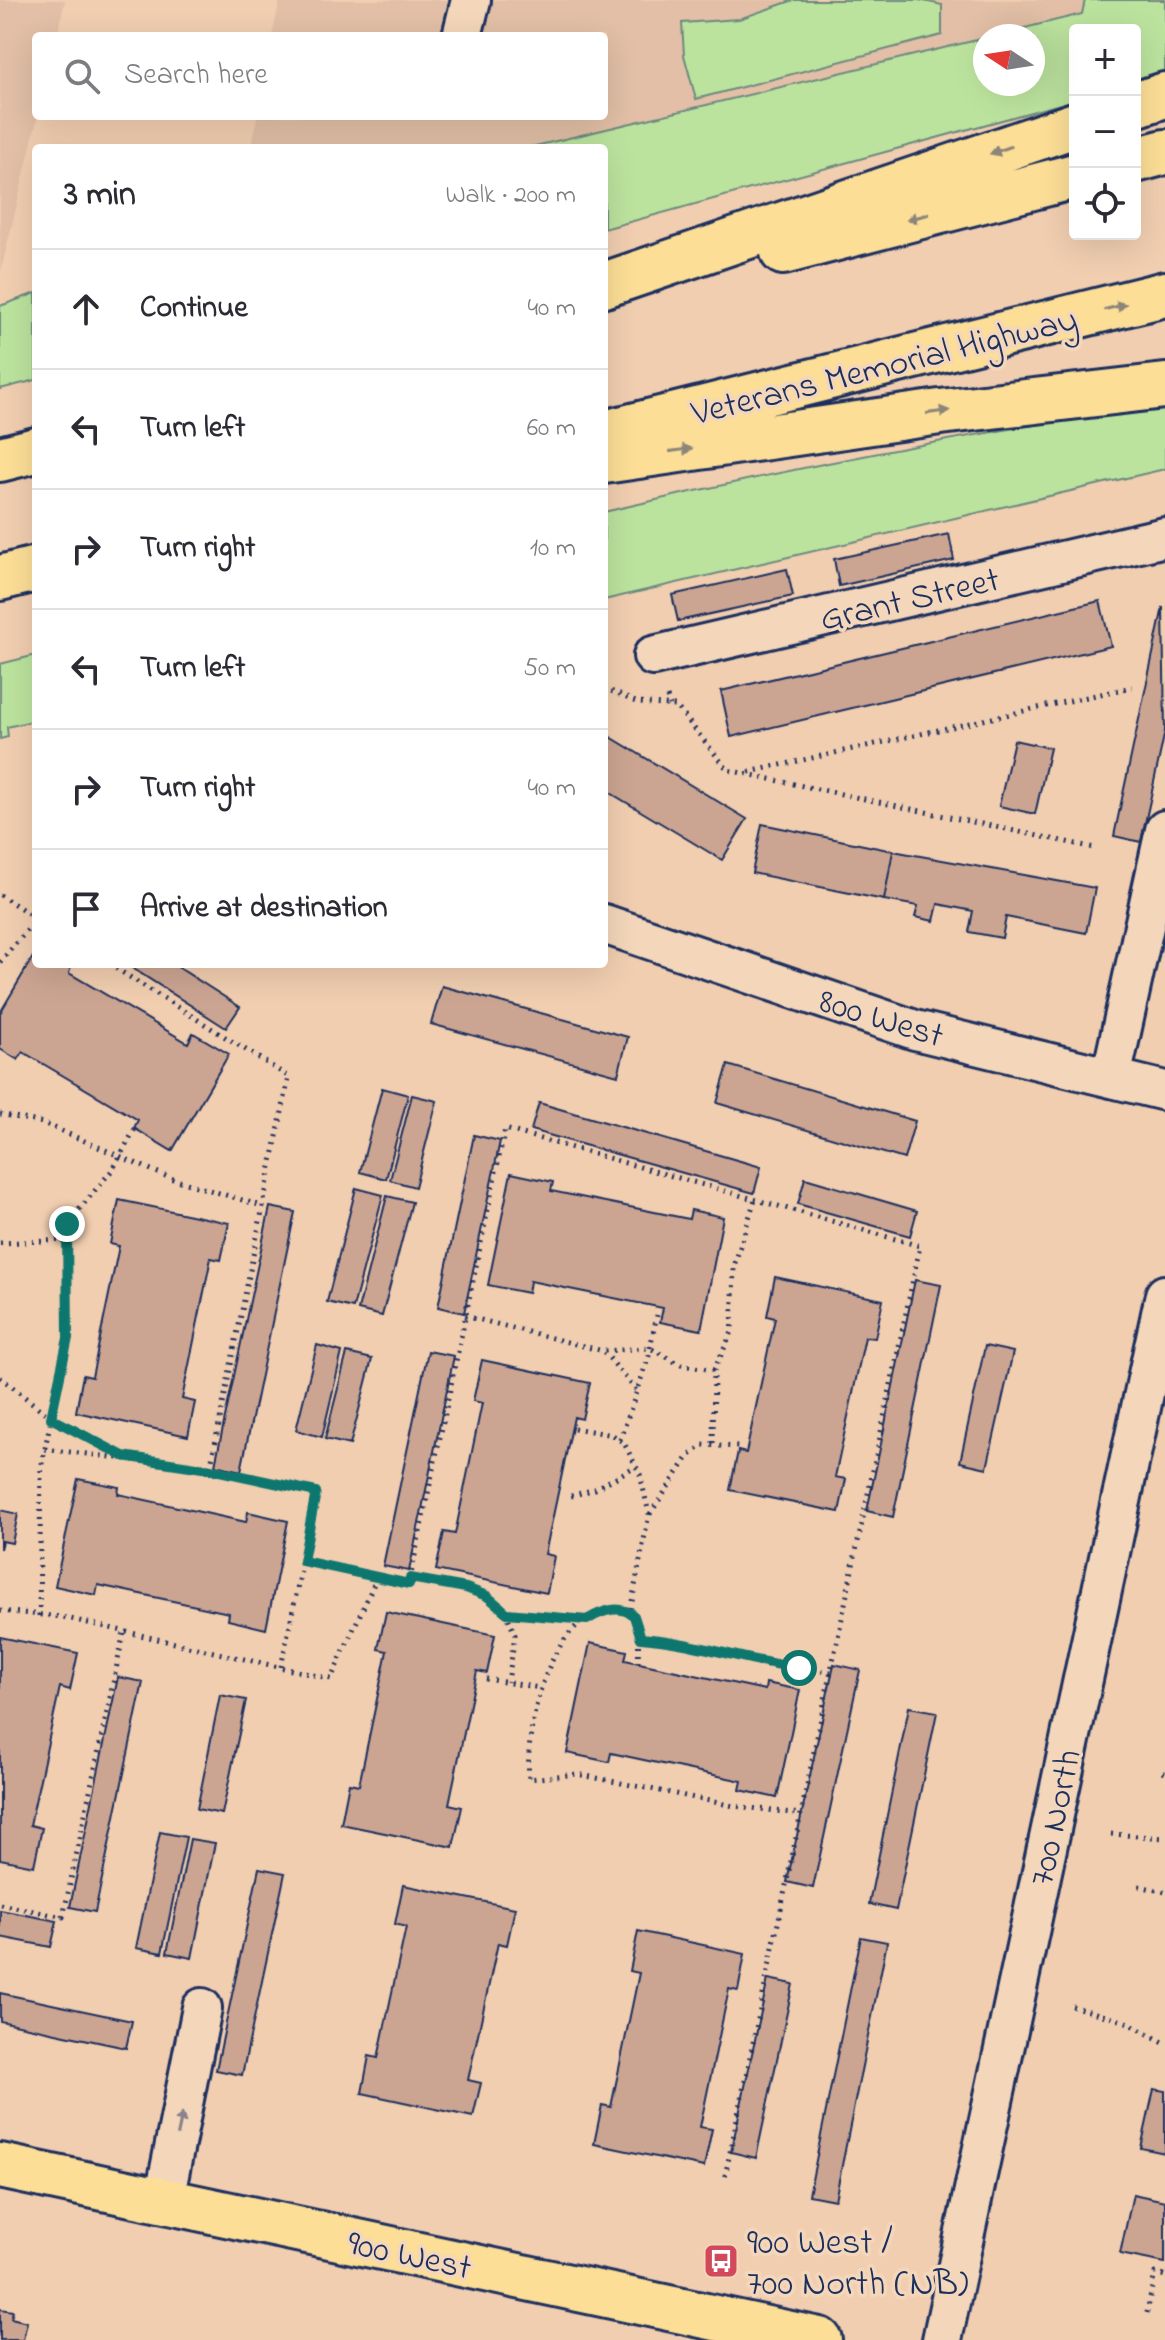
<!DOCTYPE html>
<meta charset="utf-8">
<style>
body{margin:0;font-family:"Indie Flower",sans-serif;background:#f7f7f7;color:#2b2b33}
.controls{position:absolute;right:24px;top:24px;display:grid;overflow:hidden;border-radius:8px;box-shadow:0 8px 32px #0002}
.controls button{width:72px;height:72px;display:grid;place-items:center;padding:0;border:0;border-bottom:2px solid #e1e1e2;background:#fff;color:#2b2b33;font:40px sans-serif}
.compass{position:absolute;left:973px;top:24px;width:72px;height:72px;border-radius:50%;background:#fff;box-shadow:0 8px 32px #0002;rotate:282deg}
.stop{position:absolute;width:24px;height:24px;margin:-18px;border:6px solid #0f766e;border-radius:50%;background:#fff}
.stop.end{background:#0f766e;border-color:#fff;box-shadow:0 2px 8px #0008}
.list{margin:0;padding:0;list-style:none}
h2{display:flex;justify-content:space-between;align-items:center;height:104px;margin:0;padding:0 32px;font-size:34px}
h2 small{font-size:26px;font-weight:400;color:#7c7c81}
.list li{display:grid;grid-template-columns:52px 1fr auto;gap:24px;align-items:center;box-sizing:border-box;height:120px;padding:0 32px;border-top:2px solid #e1e1e2}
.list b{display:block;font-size:30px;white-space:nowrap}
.list em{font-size:26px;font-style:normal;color:#7c7c81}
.icon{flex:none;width:44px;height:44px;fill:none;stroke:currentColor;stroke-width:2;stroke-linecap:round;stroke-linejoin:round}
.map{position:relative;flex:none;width:1165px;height:2340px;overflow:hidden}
.search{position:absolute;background:#fff;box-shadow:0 8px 32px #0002;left:32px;top:32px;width:576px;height:88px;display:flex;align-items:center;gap:20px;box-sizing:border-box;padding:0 28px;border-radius:8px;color:#7c7c81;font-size:30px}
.panel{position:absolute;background:#fff;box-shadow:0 8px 32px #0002;left:32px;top:144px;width:576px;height:824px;border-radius:8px}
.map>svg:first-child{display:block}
</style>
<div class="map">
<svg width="1165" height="2340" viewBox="0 0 1165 2340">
<rect width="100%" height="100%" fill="#f1ceb0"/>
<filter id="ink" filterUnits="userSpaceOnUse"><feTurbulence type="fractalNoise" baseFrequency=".0125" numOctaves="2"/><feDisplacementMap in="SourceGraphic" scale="16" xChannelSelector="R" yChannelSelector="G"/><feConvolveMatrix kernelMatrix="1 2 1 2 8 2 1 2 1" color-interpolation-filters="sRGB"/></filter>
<g filter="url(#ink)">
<path fill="#e2bfa6" d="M0,0H65L57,36H36L38,116L0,275Z
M280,0H1085L1083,14L527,148H251L257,116H604V36H272Z"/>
<path fill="#bce39e" stroke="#6c897e" stroke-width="2" d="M794,0H919L942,5V35L696,99L684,55L682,23L739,19Z
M1085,0H1165V72L1135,82V30H1075V100L604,229V148H527L985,38V84H1033V36H992L1082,14Z
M36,293V380L0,389V306Z
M1165,404V469L604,600V512C790,468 976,432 1165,404Z
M36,655V720L7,727L8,737L0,739V664Z"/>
<path fill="#cca592" stroke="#1b2f5e" stroke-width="2" d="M949,534L954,560L839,586L834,559Z
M787,569L793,596L678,621L672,595Z
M1100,601L1111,646L731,737L721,691Z
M1163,607L1165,731L1141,842L1114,836Z
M604,733L747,819L722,860L604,789Z
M1014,740L1050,748L1035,814L999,806Z
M762,824L893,851L884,900L752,873Z
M893,851L1095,888L1086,933L1006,917L1002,938L969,932L973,911L938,904L934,921L915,917L918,906L884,900Z
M36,952V964H72L69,973L188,1043L193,1033L229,1054L172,1151L134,1128L138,1120L23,1052L18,1060L0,1049V1013Z
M126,964H173L240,1007L226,1028Z
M442,986L628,1037L618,1075L431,1024Z
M728,1065L915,1121L904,1159L717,1103Z
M382,1088L408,1095L386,1179L360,1172Z
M412,1095L437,1101L415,1187L390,1180Z
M539,1103L761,1167L754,1193L531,1130Z
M474,1135L500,1141L464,1313L438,1307Z
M511,1173L553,1182L551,1191L689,1219L691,1210L723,1217L701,1330L660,1322L663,1308L530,1281L528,1293L488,1285Z
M805,1178L917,1211L910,1236L798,1204Z
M356,1188L383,1195L353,1308L327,1302Z
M387,1196L412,1202L382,1316L358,1310Z
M119,1200L229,1223L221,1260L211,1258L182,1399L195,1402L188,1436L76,1412L83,1375L92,1377L119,1246L110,1244Z
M270,1207L295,1212L241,1471L215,1465Z
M775,1277L883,1300L875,1338L865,1337L835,1477L846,1479L839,1512L730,1490L738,1451L746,1453L775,1318L767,1316Z
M915,1280L941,1285L893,1517L867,1511Z
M317,1345L342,1352L322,1437L296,1430Z
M985,1346L1013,1352L987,1468L960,1462Z
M428,1351L454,1356L409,1571L383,1566Z
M347,1353L372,1359L350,1445L325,1439Z
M482,1360L590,1383L582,1419L574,1417L545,1554L554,1556L547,1593L436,1570L444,1532L455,1534L482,1403L473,1401Z
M78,1479L119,1487L118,1494L246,1522L248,1512L288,1521L266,1629L228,1620L229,1613L98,1585L96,1595L55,1586Z
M0,1510L18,1514L12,1543L2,1541L0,1549Z
M386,1612L495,1635L487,1673L477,1671L449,1804L462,1807L453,1847L341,1824L349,1783L359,1785L387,1651L378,1649Z
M0,1637L78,1653L70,1690L60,1687L30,1825L42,1828L34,1866L0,1859Z
M590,1643L627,1651L625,1660L765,1690L766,1683L800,1690L777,1798L740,1790L742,1781L611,1753L609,1762L567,1753Z
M834,1664L860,1670L813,1888L787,1882Z
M118,1677L143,1682L95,1912L70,1907Z
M220,1695L246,1700L222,1814L197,1809Z
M909,1707L937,1712L896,1910L869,1904Z
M160,1832L186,1837L162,1953L136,1948Z
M190,1839L215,1843L192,1958L167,1953Z
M259,1868L285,1873L242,2075L216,2070Z
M403,1885L515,1908L507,1945L498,1943L468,2080L481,2083L473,2117L362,2093L369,2056L378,2058L406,1927L395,1924Z
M0,1910L57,1921L51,1947L0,1937Z
M638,1931L745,1954L738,1991L729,1989L700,2127L712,2129L704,2167L594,2144L602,2105L611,2107L639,1973L630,1971Z
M861,1937L887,1942L835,2200L809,2195Z
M768,1979L793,1984L756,2158L731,2152Z
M0,1993L132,2021L126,2048L0,2021Z
M1154,2089L1165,2091V2153L1141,2148Z
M1133,2194L1165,2201V2263L1120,2254Z
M0,2309L13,2311L11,2318L27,2322L23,2340H0Z"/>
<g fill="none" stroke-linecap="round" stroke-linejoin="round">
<defs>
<path id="minor" d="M462,36L471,0
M653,656L1165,537
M604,924L915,1030L1165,1091
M1111,1078L1165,830
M164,2200L202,2008
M942,2340L1165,1295"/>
<path id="major" d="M0,2166L819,2340"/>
<path id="highway" d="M1135,105L1165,95
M1135,160L1165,152
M783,252L1075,176
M604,285L1075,125
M604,433L1165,294
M0,459L36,450
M604,461L940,412L1165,386
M0,578L36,569"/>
</defs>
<use href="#minor" stroke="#1b2f5e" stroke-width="44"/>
<use href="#major" stroke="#1b2f5e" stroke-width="50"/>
<use href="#highway" stroke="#1b2f5e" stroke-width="50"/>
<path stroke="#1b2f5e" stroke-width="5" stroke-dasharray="2 6" stroke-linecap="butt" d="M604,688L638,703L676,706L728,770L1095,848
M667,697L670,706
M749,772L1132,687
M0,895L36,918
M0,962L36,920
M109,964L289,1077L210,1469L316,1492L303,1561L409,1584L505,1129L920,1246L724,2181
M0,1114L43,1123L170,1178L262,1206
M0,1243L67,1240
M465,1316L603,1351L650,1348L681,1365L714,1370
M650,1348L657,1315
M604,1352L636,1390
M0,1377L51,1418L68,1338L67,1224L113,1169L137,1125
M574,1428L613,1435L624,1443L640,1474L649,1514L630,1612
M620,1440L651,1350
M713,1443L714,1370L732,1332L734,1266L755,1199
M45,1449L210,1469
M571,1496L595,1489L636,1466
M650,1514L689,1456L703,1445L739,1447
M410,1578L466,1588L504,1607L515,1635L508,1682
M0,1611L62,1617L331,1679L377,1577
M508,1613L586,1619
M39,1616L41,1469L51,1418L123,1456
M641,1638L676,1641L764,1664L831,1672
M638,1663L639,1629L630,1612C553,1592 524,1725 529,1779L577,1774L734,1806L801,1814
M281,1667L303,1561
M486,1679L540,1688
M1163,1772L1165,1773
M1111,1834L1165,1838
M1139,1886L1165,1892
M0,1904L63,1917L124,1632
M1072,2006L1126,2022L1165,2043
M1147,2313L1155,2273L1165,2276"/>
<use href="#minor" stroke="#f4d7ba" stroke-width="38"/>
<use href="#major" stroke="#fcde96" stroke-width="44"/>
<use href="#highway" stroke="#fcde96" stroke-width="44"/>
</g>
<defs><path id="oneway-solid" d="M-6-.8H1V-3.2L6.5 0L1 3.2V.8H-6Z" transform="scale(2)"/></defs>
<g fill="#8c867a">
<use href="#oneway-solid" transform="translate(1001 150) rotate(161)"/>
<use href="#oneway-solid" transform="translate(918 217) rotate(165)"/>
<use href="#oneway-solid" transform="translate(1115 307) rotate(-14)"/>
<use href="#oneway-solid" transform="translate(938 412) rotate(-8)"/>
<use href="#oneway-solid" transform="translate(681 450) rotate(-8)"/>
</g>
<use fill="#88838c" href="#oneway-solid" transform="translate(180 2124) rotate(-78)"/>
</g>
<g fill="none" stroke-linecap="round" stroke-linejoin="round" filter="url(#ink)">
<path stroke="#0f766e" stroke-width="10" d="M67,1224L68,1338L51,1418L123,1456L210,1469L316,1492L303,1561L409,1584L410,1578L466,1588L487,1596L507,1613L587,1620C601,1611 620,1604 634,1616L641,1638C695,1642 745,1661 799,1668"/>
</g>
<defs>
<symbol id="bus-square" viewBox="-11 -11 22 22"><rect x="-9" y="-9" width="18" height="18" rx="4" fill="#d1495b" stroke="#f4d7ba"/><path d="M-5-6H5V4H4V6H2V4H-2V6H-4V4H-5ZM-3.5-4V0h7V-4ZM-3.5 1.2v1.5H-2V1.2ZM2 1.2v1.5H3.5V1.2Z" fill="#fff"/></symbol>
</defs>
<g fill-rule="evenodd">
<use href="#bus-square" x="701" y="2241" width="40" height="40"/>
</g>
<g text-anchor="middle" stroke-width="7" stroke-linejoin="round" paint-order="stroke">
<g font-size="36" fill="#1b2f5e" stroke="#f4d7ba">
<text transform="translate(884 364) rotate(-14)" y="13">Veterans Memorial Highway</text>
<text transform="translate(909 597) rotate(-13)" y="13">Grant Street</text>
<text transform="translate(882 1016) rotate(17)" y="13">800 West</text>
<text transform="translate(1053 1817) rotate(-78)" y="13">700 North</text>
<text transform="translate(410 2253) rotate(12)" y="13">900 West</text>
</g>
<g font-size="36" fill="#1b2f5e" stroke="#f4d7ba" text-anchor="start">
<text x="747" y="2253">900 West /<tspan x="747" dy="41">700 North (NB)</tspan></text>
</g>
</g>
</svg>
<div class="controls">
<button>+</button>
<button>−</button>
<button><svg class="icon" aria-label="locate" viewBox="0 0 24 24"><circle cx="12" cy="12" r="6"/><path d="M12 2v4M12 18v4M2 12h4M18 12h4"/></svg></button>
</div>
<svg class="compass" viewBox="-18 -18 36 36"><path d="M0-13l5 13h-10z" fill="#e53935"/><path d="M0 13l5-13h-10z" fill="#7c7c81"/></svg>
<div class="stop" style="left:799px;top:1668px"></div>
<div class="stop end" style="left:67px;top:1224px"></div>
<div class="search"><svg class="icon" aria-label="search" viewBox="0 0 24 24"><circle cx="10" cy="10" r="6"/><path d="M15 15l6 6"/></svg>Search here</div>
<section class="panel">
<h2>3 min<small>Walk · 200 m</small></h2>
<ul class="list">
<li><svg class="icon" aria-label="ahead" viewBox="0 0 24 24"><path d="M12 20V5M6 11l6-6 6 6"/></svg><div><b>Continue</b></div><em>40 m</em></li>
<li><svg class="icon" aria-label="left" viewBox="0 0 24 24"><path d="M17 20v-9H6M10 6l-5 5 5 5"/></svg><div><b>Turn left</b></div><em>60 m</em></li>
<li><svg class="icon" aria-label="right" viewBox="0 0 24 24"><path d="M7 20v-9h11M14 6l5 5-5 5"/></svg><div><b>Turn right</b></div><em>10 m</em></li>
<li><svg class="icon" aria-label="left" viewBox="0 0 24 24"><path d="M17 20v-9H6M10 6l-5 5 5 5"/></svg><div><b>Turn left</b></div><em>50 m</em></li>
<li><svg class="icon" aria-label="right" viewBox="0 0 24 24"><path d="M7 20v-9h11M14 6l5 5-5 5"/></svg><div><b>Turn right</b></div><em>40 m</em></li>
<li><svg class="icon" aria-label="arrive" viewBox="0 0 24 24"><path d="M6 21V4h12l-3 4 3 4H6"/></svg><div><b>Arrive at destination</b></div></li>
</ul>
</section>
</div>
